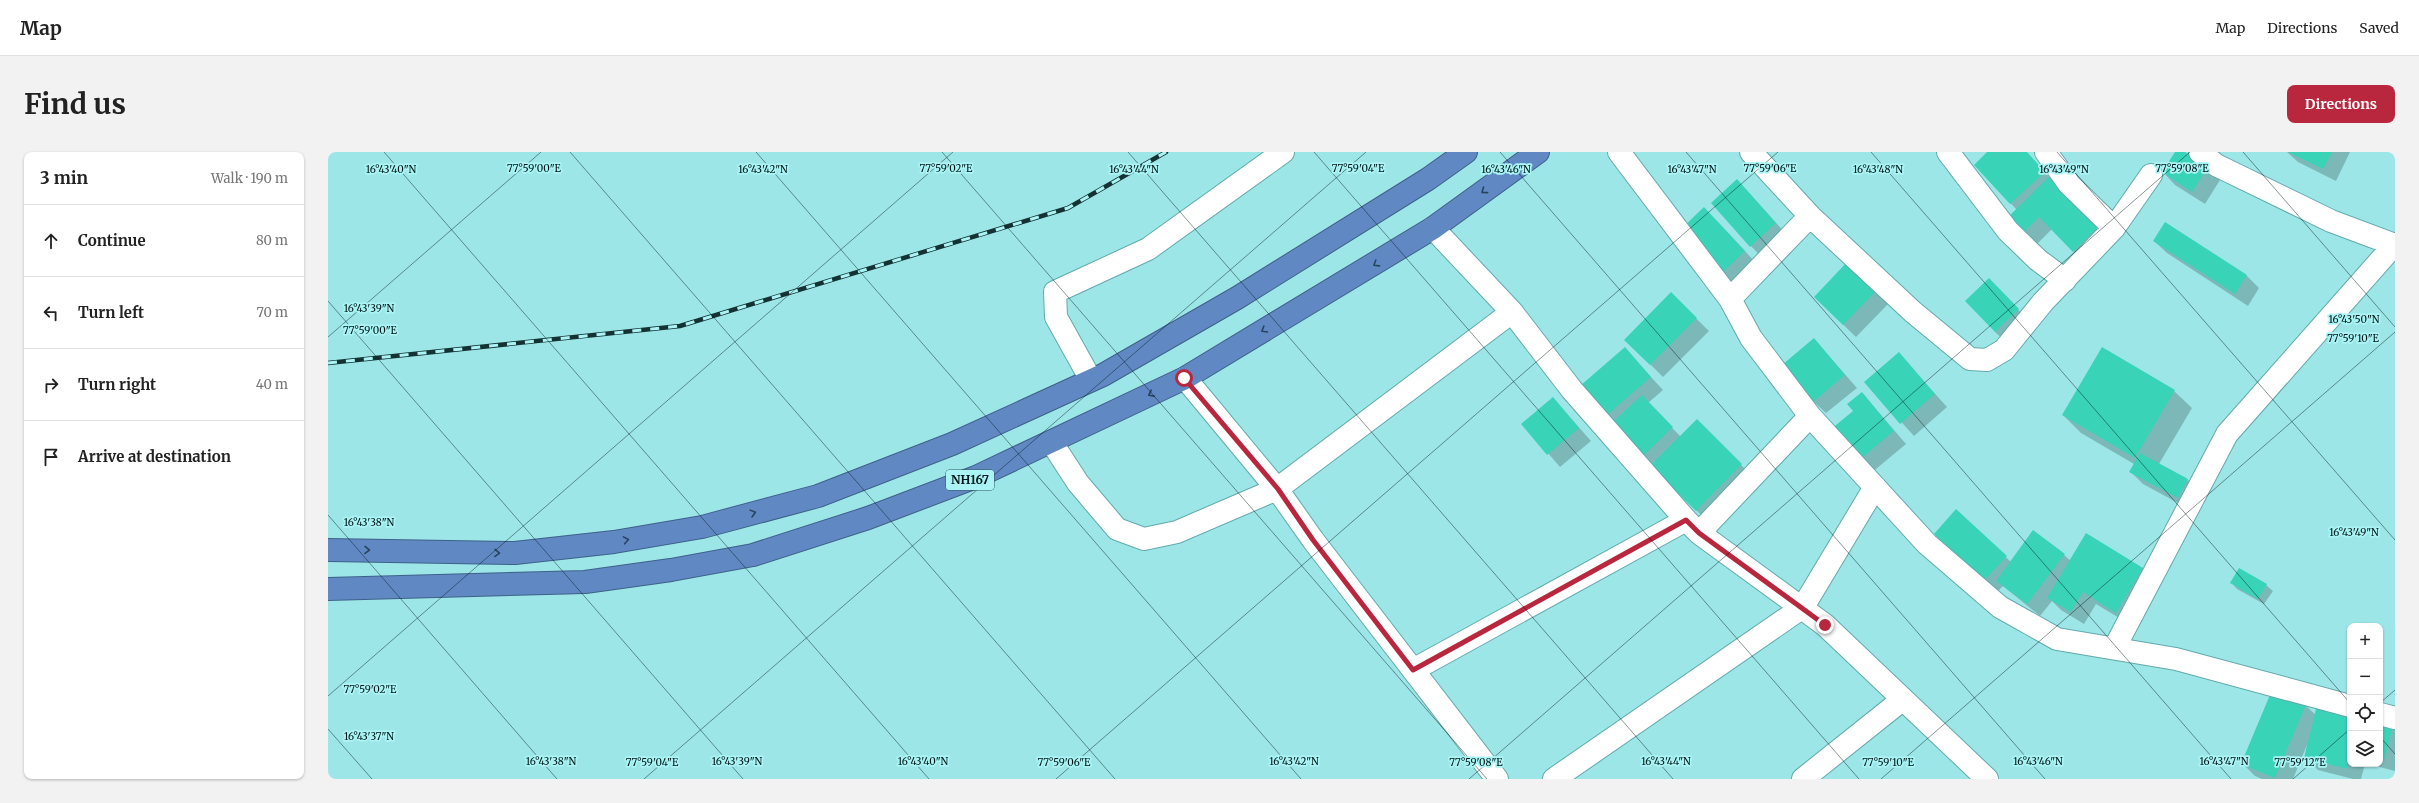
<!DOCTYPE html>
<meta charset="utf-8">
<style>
body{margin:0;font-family:Merriweather,serif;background:#f2f2f2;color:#222}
.controls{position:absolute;right:12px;bottom:12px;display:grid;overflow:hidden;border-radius:8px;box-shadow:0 1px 3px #0004}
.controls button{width:36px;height:36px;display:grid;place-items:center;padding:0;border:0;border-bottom:1px solid #e0e0e0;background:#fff;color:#222;font:20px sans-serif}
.stop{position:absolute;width:12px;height:12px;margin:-9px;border:3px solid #b9273f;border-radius:50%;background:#fff}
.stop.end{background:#b9273f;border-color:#fff;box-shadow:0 1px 4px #0008}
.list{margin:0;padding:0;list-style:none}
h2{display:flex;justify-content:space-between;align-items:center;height:52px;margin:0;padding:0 16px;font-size:17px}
h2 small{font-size:13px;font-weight:400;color:#767676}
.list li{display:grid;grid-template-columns:26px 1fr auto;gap:12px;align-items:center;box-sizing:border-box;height:72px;padding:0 16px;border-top:1px solid #e0e0e0}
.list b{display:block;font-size:15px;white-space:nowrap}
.list em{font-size:13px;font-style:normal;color:#767676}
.icon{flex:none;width:22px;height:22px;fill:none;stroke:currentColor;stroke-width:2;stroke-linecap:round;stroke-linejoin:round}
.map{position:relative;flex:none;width:2067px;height:627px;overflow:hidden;border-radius:8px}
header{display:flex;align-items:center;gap:24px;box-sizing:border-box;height:56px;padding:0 20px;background:#fff;border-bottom:1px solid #e0e0e0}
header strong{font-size:19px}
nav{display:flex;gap:22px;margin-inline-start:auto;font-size:14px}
.intro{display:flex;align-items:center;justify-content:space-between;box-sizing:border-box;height:96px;padding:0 24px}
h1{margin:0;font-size:28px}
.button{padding:10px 18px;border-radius:8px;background:#b9273f;color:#fff;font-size:14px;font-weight:700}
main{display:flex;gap:24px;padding:0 24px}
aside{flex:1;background:#fff;border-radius:8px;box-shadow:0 1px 3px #0004}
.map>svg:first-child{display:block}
</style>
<header>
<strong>Map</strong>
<nav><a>Map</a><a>Directions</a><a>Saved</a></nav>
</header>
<div class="intro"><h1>Find us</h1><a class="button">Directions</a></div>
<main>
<aside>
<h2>3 min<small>Walk · 190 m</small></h2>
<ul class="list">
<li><svg class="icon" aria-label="ahead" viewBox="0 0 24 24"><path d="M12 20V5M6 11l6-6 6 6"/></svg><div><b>Continue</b></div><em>80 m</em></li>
<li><svg class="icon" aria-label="left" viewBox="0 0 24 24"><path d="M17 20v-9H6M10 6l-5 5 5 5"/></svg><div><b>Turn left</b></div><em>70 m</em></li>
<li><svg class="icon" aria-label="right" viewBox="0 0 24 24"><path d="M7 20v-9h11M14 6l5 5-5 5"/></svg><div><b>Turn right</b></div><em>40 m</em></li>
<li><svg class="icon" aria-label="arrive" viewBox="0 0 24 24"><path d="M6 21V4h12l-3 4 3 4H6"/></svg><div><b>Arrive at destination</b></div></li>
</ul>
</aside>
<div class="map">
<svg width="2067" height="627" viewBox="0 0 2067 627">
<rect width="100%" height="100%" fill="#9de6e8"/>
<path fill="#0003" d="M1661,0H1698L1781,89L1758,112L1724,77L1707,94L1680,67L1689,58L1647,13Z
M1848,0H1855L1879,15L1892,28L1877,52L1847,33L1835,20Z
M1959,0H2022L2008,29L1970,10Z
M1421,41L1460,84L1435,107L1423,94Z
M1389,69L1429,112L1405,135L1393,122Z
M1826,89L1918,123L1931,136L1920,154L1839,101Z
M1520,110L1562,150L1528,185L1500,158Z
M1673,140L1702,170L1680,192L1667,180Z
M1343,142L1381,179L1335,225L1298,188Z
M1486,187L1529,236L1498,261L1485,249Z
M1297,197L1335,238L1320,251L1353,285L1369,269L1431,331L1386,376L1327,317L1279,264Z
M1571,202L1619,255L1586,284L1538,231Z
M1846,239L1864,256L1831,312L1860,328L1872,340L1863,358L1815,332L1803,320L1806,312L1753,281L1735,263Z
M1534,241L1578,292L1542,322L1530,309L1526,259Z
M1225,246L1263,289L1232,315L1195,272Z
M1629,359L1683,410L1736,403L1743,409L1814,416L1827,429L1801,472L1768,452L1756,472L1733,458L1724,449L1712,464L1675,434L1669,440L1619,394Z
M1903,430L1938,433L1945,439L1936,452L1909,437Z
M1945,539L1978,554L1988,563L2022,558V612H2037L2033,627H2025L1990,618L1977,605L1979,593L1965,627H1934L1927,624L1915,612Z
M2052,566L2067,571V619L2040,612H2052Z"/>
<path fill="#39d3b8" d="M1659,0H1699L1717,20L1682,52L1646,13Z
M1847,0H1857L1880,15L1864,40L1834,20Z
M1960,0H2004L1995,17Z
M1721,25L1770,75L1745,100L1711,65L1694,82L1678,67Z
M1409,27L1448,71L1422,95L1383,51Z
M1376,55L1417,99L1392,123L1351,79Z
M1837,70L1919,123L1907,142L1825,89Z
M1520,109L1550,137L1515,173L1486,145Z
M1661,126L1691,157L1667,180L1637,149Z
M1343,140L1369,166L1322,213L1296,188Z
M1486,186L1517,223L1485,250L1454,213Z
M1297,195L1323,225L1278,264L1252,234Z
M1774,195L1847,238L1807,306L1734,263Z
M1571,200L1607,242L1572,272L1536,230Z
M1534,240L1566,279L1529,310L1502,278L1525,259L1519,252Z
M1314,243L1345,275L1313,306L1282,273Z
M1225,245L1251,276L1219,303L1193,272Z
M1369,267L1414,312L1368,359L1322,314Z
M1812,301L1860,327L1850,346L1801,320Z
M1628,357L1679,404L1656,429L1606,382Z
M1705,378L1737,402L1699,452L1668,429Z
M1758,381L1815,416L1788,461L1755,440L1743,460L1719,446Z
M1911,416L1939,432L1930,447L1902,431Z
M1944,538L1978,553L1947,626L1913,612Z
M1990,549L2022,557L2020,617L1976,606Z
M2052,565L2066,569L2057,607L2052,606Z"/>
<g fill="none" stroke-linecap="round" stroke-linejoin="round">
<defs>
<path id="minor" d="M1291,0L1402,147L1423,186L1482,264L1599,392L1672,455L1729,487L1848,507L2022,554
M1620,0L1680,79L1710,108L1737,128
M1718,0L1741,32L1786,76
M1872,0L1888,13L2003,69L2067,93
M1482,64L1585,160L1642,207L1659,208L1676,198L1715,150L1786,76L1823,23
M1105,76L1184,160L1244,238L1358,368L1371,381L1497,473L1659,627
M1402,147L1482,64L1423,0
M857,226L949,337L985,388L1169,627
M763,228L728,165L727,140L820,97L955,0
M724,291L750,331L789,377L816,387L849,380L949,337L1184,160
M1371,381L1482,264
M1787,495L1899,282L2067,92
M1085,518L1358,368
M2052,562L2067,566
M1226,627L1475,455L1547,335
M1475,627L1574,548"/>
<path id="highway" d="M0,398L187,401L286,390L374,375L490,344L624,292L775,223L909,146L1100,27L1138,0
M0,437L257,430L343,418L425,403L540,366L648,325L857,226L1105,76L1210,0"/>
</defs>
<use href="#minor" stroke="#62aaab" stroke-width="24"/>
<use href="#highway" stroke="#3e6188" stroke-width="24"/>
<use href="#minor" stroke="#fff" stroke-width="22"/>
<use href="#highway" stroke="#6089c4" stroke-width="22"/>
<defs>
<path id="rail" d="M0,211L352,174L740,56L838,0"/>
</defs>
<use href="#rail" stroke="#143233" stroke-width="4.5"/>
<use href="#rail" stroke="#aaf4f5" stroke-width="3" stroke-dasharray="9" stroke-linecap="butt"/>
</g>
<defs><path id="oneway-chevron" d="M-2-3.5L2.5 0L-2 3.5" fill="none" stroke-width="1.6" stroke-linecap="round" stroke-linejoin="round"/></defs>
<g stroke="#26455d">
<use href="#oneway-chevron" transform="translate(1156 39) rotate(144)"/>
<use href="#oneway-chevron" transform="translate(1048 112) rotate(148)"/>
<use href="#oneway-chevron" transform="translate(936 178) rotate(149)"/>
<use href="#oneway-chevron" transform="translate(823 242) rotate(154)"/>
<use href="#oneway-chevron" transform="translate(425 361) rotate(-15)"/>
<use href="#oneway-chevron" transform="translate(298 388) rotate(-10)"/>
<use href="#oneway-chevron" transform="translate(39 398) rotate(1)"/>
<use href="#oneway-chevron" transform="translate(169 401) rotate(1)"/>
</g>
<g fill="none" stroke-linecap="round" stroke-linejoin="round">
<path stroke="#b9273f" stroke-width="5" d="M856,226L950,337L985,388L1085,518L1358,368L1371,381L1497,473"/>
</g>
<path fill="none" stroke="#001718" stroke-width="1" stroke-opacity="0.45" d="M56,0L601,627M242,0L787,627M428,0L973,627M614,0L1159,627M800,0L1345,627M986,0L1531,627M1172,0L1717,627M1358,0L1903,627M1543,0L2022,551M1729,0L2067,388M1915,0L2067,175M0,149L415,627M0,185L213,0M0,363L229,627M0,544L625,0M2052,551L2067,538M0,577L44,627M2052,585L2067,602M316,627L1038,0M728,627L1450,0M1141,627L1862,0M1553,627L2067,180M1965,627L2022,577"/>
<g text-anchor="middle" stroke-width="3.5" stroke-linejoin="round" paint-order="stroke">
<rect fill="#aaf4f5" stroke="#33595a" stroke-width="1" x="618" y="318" width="48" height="20" rx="3"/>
<g font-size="12" font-weight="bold" fill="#001718">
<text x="642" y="332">NH167</text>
</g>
</g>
<g font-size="10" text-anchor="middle" fill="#001718" stroke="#aaf4f5" stroke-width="3.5" stroke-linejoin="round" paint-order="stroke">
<text x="206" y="20">77°59'00"E</text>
<text x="618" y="20">77°59'02"E</text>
<text x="1030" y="20">77°59'04"E</text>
<text x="1442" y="20">77°59'06"E</text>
<text x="1854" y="20">77°59'08"E</text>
<text x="1736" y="21">16°43'49"N</text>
<text x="63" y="21">16°43'40"N</text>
<text x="435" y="21">16°43'42"N</text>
<text x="806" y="21">16°43'44"N</text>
<text x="1178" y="21">16°43'46"N</text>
<text x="1364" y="21">16°43'47"N</text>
<text x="1550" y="21">16°43'48"N</text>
<text x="41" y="160">16°43'39"N</text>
<text x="2026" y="171">16°43'50"N</text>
<text x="42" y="182">77°59'00"E</text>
<text x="2025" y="190">77°59'10"E</text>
<text x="41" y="374">16°43'38"N</text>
<text x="2026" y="384">16°43'49"N</text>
<text x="42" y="541">77°59'02"E</text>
<text x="41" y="588">16°43'37"N</text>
<text x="223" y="613">16°43'38"N</text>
<text x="409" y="613">16°43'39"N</text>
<text x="595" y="613">16°43'40"N</text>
<text x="966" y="613">16°43'42"N</text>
<text x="1338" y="613">16°43'44"N</text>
<text x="1710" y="613">16°43'46"N</text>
<text x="1896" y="613">16°43'47"N</text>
<text x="324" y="614">77°59'04"E</text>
<text x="736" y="614">77°59'06"E</text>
<text x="1148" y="614">77°59'08"E</text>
<text x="1560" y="614">77°59'10"E</text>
<text x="1972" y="614">77°59'12"E</text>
</g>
</svg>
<div class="controls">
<button>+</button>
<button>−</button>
<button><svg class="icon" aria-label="locate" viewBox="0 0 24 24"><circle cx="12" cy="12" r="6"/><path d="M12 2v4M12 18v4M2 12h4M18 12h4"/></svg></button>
<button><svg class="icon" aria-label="layers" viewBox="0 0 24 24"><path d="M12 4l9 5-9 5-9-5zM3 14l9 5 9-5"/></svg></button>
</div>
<div class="stop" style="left:856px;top:226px"></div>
<div class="stop end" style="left:1497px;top:473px"></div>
</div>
</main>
